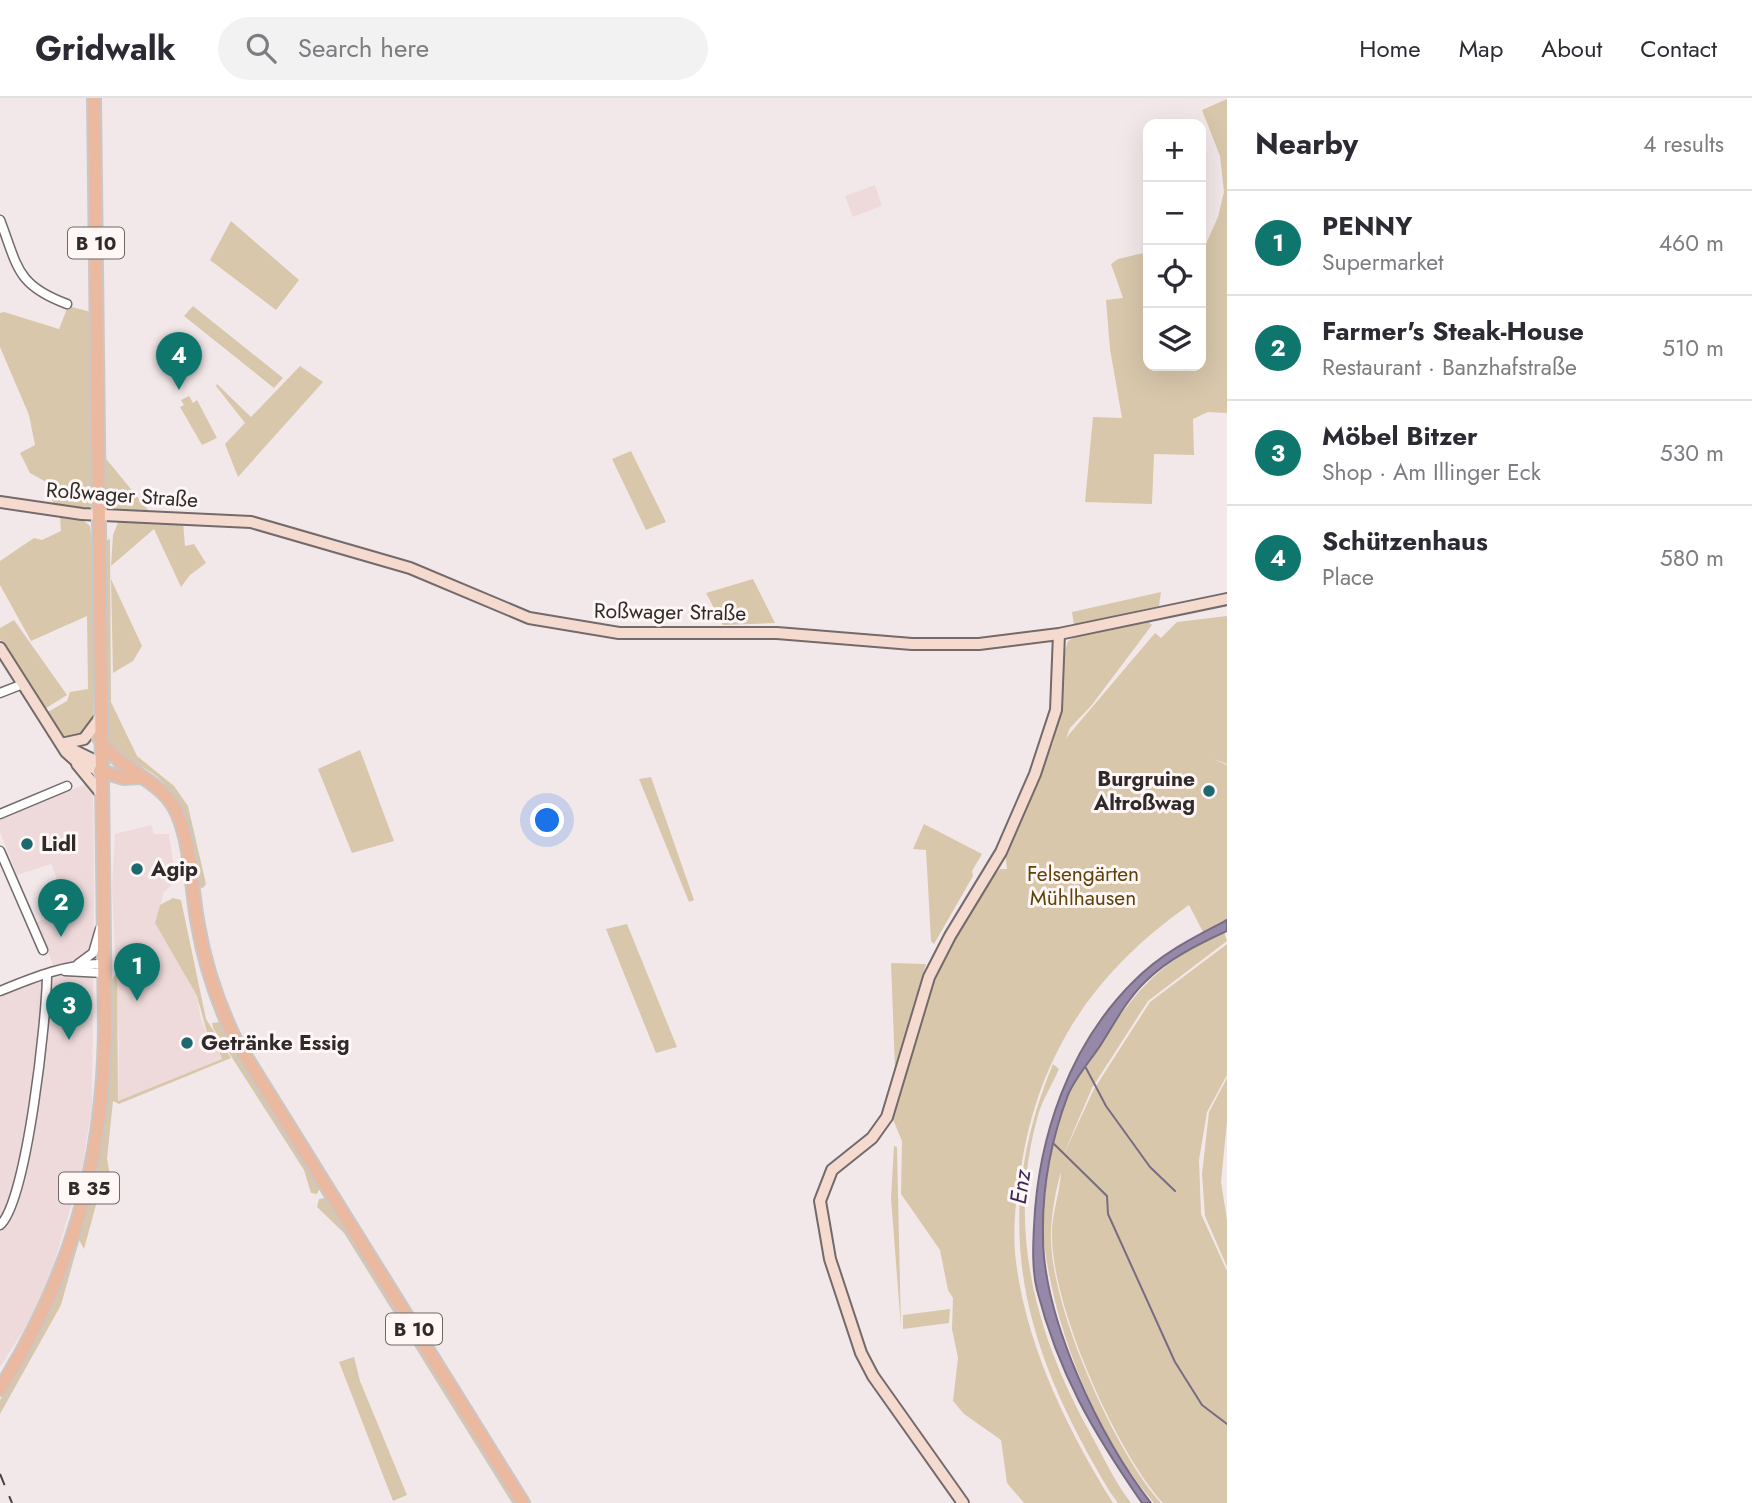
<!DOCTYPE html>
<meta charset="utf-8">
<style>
body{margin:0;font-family:Jost,sans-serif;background:#f2f2f3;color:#2b2b33}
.controls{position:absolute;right:21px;top:21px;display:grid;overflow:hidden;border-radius:14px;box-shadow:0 7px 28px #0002}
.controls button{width:63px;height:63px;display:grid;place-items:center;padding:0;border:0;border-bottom:2px solid #e1e1e2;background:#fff;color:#2b2b33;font:35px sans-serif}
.you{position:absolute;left:548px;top:723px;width:24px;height:24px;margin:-18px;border:5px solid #fff;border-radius:50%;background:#1a73e8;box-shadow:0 0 0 10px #1a73e833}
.badge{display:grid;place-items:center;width:46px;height:46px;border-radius:50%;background:#0f766e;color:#fff;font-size:23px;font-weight:700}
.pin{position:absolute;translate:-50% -58px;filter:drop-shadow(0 2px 4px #0008)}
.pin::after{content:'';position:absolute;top:37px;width:24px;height:21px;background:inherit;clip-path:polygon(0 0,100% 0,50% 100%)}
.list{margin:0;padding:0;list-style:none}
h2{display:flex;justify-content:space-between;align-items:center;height:91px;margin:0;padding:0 28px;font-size:30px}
h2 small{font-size:23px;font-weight:400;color:#7c7c81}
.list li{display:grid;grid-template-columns:46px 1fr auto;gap:21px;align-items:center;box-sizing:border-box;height:105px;padding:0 28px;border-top:2px solid #e1e1e2}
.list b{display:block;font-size:26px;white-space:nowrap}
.list p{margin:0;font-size:23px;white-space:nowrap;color:#7c7c81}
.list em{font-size:23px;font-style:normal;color:#7c7c81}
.icon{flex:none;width:38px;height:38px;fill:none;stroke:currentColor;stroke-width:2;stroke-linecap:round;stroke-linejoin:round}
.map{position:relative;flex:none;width:1227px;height:1405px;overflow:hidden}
header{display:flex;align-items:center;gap:42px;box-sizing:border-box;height:98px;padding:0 35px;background:#fff;border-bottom:2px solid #e1e1e2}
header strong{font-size:33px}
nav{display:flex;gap:38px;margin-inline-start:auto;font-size:24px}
.search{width:490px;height:63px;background:#f2f2f3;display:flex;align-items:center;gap:18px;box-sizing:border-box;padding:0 24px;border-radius:38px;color:#7c7c81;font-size:26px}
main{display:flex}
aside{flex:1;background:#fff}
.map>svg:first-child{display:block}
</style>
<header>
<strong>Gridwalk</strong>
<div class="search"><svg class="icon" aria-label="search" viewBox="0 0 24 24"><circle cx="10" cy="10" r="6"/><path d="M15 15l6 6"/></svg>Search here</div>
<nav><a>Home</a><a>Map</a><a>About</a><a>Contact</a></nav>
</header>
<main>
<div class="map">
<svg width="1227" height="1405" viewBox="0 0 1227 1405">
<rect width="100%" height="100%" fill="#f3e8e9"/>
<path fill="#eedadb" d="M875,87L882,108L853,119L845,98Z
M89,685L93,691L94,790L92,1009L82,1071L52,1172L32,1219L0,1269V888L53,867L37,824L69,811L51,766L17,777L0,734V719Z
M151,727L154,736H169L173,763L174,785L164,794L155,825L197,898L201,921L208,938H214L222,961L118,1003L119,945L112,789L115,736Z"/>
<path fill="#d8c7ab" d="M1227,1V315L1208,314L1193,321L1194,357L1154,356L1152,406L1085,404L1093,319L1122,320L1110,251L1106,202L1123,200L1111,166L1118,161L1148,154V268H1201V157L1218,119L1224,94L1220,58L1202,12Z
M231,123L299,182L276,212L210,162Z
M68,208L91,214L93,406L86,413L54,409L48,385L30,375L20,355L35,347L29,317L0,249V215L4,214L59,231Z
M193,208L283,280L274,290L184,218Z
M300,268L323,284L238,379L225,346L245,325L216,288L217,286L251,319Z
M189,298L193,305L197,302L217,340L202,347L180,309L184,307L181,302Z
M631,353L666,424L646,432L612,361Z
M103,357L153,418L105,410Z
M60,419H79L90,428L94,462L93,620L85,637L65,641L54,631L46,615L67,603L70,594L88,591L87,518L31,543L0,487V463L34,440L42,442L61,433Z
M119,422L183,424L185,448L194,446L206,465L190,477L181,489L154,431L111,468L113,437Z
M110,441L111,604L137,658L174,688L188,708L206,786L203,790L198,789C190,749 189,700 152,675C133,662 122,665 107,645L103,474L106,443Z
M111,481L142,548L133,563L113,575Z
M753,481L775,525L723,527L706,495Z
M1161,494L1159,508L1074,527L1072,514Z
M1227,518V666L1213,661L1227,667V822L1203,834L1189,807C1095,873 1038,956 1021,1071C1016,1098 1013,1127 1015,1155C1024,1244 1067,1331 1113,1405H1024L1007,1385L1001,1342L964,1316L953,1303L958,1260L952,1231L953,1200L948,1192L940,1152L901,1096L902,1043L892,1019L937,872L940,873L937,871C955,837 974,800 1000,771H1007L1005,755L1053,645L1061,612L1064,556L1068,543L1080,536L1148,523L1152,527L1091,608L1070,630L1066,640L1155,535L1161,540L1177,524Z
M14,522L67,597L43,612L0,541V530Z
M360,652L394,743L352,755L318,671Z
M651,679L694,802L689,804L639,681Z
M924,726L982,756L972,773L973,778L934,846L931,843L926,752L913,751Z
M173,800L181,802L206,921L231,960L119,1006L113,1003L107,1061L112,1088L100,1092L84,1151L78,1140L94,1084L111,981L110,886L117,872L118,1003L222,961L214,938H208L197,898L155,825L160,807Z
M627,826L677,949L656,955L606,831Z
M1224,834L1227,843L1148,903L1092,990L1062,1060L1094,991L1150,904L1227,846V977L1207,1014L1199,1062L1201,1116L1227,1173V1405H1163C1115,1352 1049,1203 1052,1132C1053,1113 1060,1093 1061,1074C1056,1091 1052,1113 1051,1132C1047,1202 1114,1353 1161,1405H1154C1095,1337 1051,1224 1043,1134C1040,1099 1054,1027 1070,994C1078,977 1091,961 1101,945C1139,888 1161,864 1224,834Z
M891,865L926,866L897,972L895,971Z
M220,924L320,1089L317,1096L311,1095L304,1072L213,930L212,925Z
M1053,966L1059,971C1053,985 1044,999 1039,1014C1006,1126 1034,1232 1088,1331C1102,1356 1114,1383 1131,1405H1118L1110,1394C1024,1251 987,1126 1053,966Z
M1227,980V1023L1221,1084L1227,1122V1169L1205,1118L1202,1076L1209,1014Z
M894,1048L897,1049L901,1230L891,1100Z
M325,1100L327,1101L518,1405H512L344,1135L317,1109L319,1101Z
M77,1150L61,1207L0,1316V1302L47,1219Z
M950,1211L949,1225L903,1231V1217Z
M354,1259L360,1283L407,1397L393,1403L339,1264Z"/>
<path fill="#9688a8" stroke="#776c82" stroke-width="2" d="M1227,822V833C1199,846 1168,861 1146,883C1127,901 1114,926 1100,948C1090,963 1075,980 1068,997C1051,1042 1042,1090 1043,1138C1043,1220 1100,1341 1151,1405H1142C1093,1334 1059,1277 1037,1192C1032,1172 1033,1148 1034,1128C1038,1039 1069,947 1134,883C1160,856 1194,839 1227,822Z"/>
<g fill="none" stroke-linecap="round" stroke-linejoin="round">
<path stroke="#776c82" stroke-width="2" d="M1086,970L1106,1008L1150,1069L1175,1093
M1053,1045L1107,1098L1108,1116L1175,1264L1202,1307L1227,1326"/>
<defs>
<path id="street" d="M0,122C18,169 16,187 67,206
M0,595L23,586
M0,716L67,688
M0,753L43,852
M78,866L93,855L100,831
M65,873L103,875
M0,893C32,880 68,865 103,866
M0,1127C27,1104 47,916 47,876"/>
<path id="secondary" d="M0,404L82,416L251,424L410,470L529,520L619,535H777L912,546H979L1059,536L1227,501
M0,550L66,654L76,663L100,673
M61,646L84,641L99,621
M61,646L100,665
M77,666L100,694
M963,1405L873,1278L861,1255L830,1161L820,1103L832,1072L872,1040L887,1019L929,879L950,838L1001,754L1035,676L1056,612L1059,536"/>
<path id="primary" d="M99,640C119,674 163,680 178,717C192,751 191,791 198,827C205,868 218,906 236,943L523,1405
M100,673L124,680L141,679
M0,1291C71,1177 103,1067 105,933L94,0"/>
</defs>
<use href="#street" stroke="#736a6b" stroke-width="11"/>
<use href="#secondary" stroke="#736a6b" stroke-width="14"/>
<use href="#primary" stroke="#c9c8c8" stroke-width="16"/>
<use href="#street" stroke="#fff" stroke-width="8"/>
<use href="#secondary" stroke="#f5dbcf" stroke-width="10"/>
<use href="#primary" stroke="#ebb8a0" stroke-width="12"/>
<path stroke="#484343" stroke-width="2" stroke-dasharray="12 12" stroke-linecap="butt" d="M0,1376L12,1405"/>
</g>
<g fill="#1d696f" stroke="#fff6f6" stroke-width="2.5">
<circle cx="1209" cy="693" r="7"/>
<circle cx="27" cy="746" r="7"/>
<circle cx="137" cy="771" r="7"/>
<circle cx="187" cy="945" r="7"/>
</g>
<g text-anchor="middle" stroke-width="6" stroke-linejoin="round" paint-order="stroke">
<g fill="#fff6f6" stroke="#6d6868" stroke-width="2">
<rect x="68" y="129.5" width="56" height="31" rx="5"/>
<rect x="59" y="1074.5" width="60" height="31" rx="5"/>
<rect x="386" y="1215.5" width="56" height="31" rx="5"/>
</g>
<g font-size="19" font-weight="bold" fill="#2f2b2b">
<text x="96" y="152">B 10</text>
<text x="89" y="1097">B 35</text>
<text x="414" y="1238">B 10</text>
</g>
<g font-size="21" fill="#2f2b2b" stroke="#fff6f6">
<text transform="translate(122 397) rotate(4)" y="7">Roßwager Straße</text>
<text transform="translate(670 514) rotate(1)" y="7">Roßwager Straße</text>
</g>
<g font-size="21" font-weight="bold" fill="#2f2b2b" stroke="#fff6f6" text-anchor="start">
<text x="1195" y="688" text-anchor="end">Burgruine<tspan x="1195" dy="24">Altroßwag</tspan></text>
<text x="41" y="753">Lidl</text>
<text x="151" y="778">Agip</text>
<text x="201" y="952">Getränke Essig</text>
</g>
<g font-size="21" fill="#5e4209" stroke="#fff6f6">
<text x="1083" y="783">Felsengärten<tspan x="1083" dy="24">Mühlhausen</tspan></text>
</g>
<g font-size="23" font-style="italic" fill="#3b2652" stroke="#fff6f6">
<text transform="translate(1020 1089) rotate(-82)" y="8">Enz</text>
</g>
</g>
</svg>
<div class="controls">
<button>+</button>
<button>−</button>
<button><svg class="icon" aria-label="locate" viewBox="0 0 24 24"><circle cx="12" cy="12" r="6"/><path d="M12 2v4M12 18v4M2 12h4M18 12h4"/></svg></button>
<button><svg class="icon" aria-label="layers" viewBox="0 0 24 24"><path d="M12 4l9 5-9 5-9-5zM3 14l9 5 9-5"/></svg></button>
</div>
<div class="you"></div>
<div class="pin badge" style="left:137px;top:903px">1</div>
<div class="pin badge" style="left:61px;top:839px">2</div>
<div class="pin badge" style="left:69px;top:942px">3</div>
<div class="pin badge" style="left:179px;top:292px">4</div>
</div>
<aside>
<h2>Nearby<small>4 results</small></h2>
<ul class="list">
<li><span class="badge">1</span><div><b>PENNY</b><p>Supermarket</p></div><em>460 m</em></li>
<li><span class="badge">2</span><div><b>Farmer's Steak-House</b><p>Restaurant · Banzhafstraße</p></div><em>510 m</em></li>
<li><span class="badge">3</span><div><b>Möbel Bitzer</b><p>Shop · Am Illinger Eck</p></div><em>530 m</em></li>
<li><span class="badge">4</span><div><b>Schützenhaus</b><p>Place</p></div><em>580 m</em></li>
</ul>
</aside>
</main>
